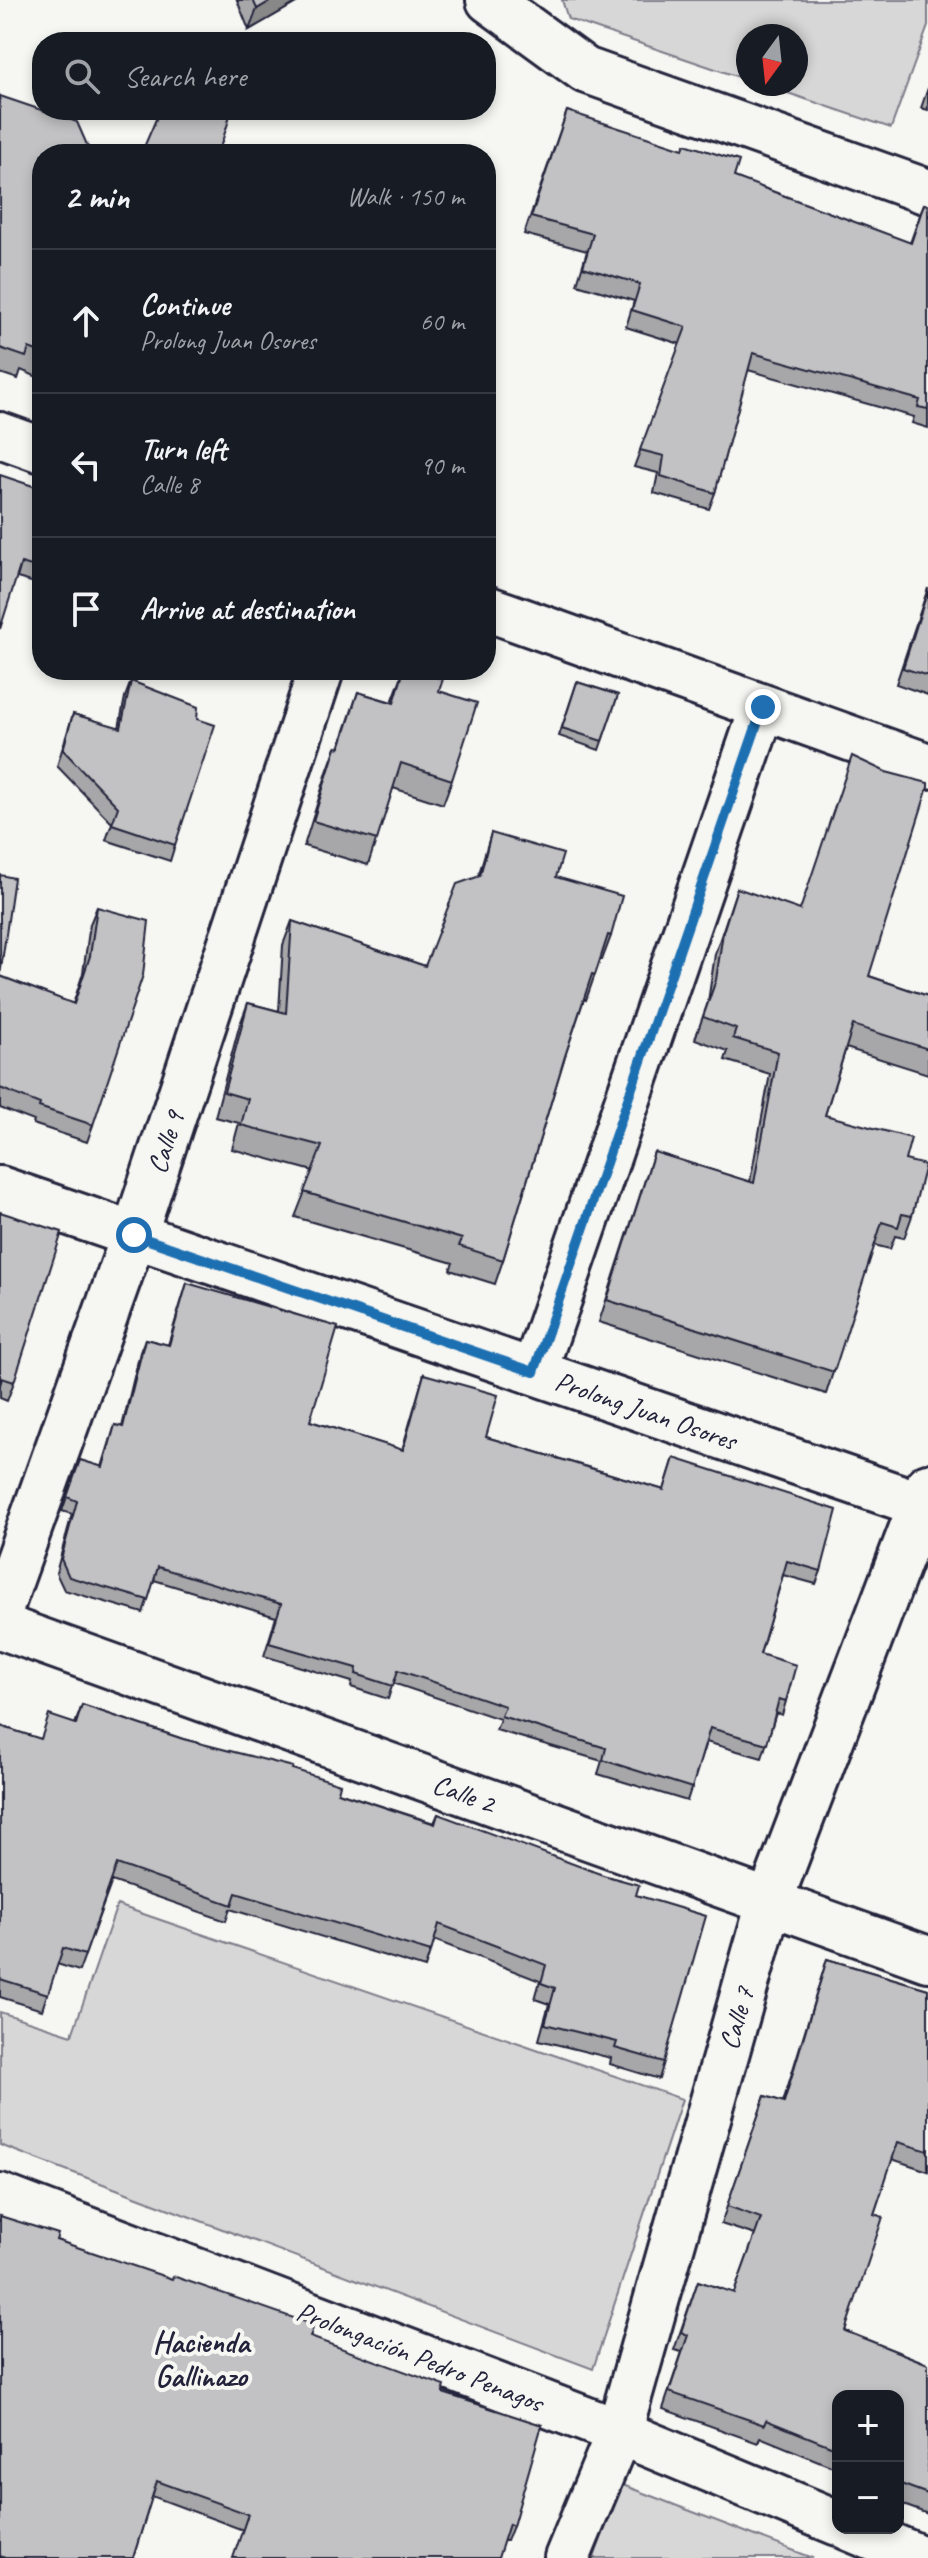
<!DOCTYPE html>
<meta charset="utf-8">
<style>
body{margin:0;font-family:Caveat,sans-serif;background:#242831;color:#f1f3f6}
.controls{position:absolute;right:24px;bottom:24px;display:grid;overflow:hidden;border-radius:16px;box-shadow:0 4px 12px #0003}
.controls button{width:72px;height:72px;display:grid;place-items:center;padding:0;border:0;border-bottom:2px solid #363941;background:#171b24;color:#f1f3f6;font:40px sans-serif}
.compass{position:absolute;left:736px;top:24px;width:72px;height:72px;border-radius:50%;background:#171b24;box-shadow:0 4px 12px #0003;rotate:195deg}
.stop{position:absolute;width:24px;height:24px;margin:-18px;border:6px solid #1f6fb2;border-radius:50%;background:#fff}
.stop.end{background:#1f6fb2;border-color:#fff;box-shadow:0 2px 8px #0008}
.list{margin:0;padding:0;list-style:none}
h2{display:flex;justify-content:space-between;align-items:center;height:104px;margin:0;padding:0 32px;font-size:34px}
h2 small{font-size:26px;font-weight:400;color:#9ea1a6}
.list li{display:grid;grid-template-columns:52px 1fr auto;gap:24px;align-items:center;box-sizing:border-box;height:144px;padding:0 32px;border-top:2px solid #363941}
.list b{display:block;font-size:30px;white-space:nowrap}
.list p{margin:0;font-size:26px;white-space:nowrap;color:#9ea1a6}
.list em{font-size:26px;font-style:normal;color:#9ea1a6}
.icon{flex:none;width:44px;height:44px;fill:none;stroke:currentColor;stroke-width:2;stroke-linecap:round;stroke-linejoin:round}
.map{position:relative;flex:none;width:928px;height:2558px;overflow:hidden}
.search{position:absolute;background:#171b24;box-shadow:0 4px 12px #0003;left:32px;top:32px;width:464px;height:88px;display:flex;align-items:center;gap:20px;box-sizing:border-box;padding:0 28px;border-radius:32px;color:#9ea1a6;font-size:30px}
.panel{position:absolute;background:#171b24;box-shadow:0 4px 12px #0003;left:32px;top:144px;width:464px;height:536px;border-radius:32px}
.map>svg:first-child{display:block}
</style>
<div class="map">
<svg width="928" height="2558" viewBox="0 0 928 2558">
<rect width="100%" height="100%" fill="#f6f6f2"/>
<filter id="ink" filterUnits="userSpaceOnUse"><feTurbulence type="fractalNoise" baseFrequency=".0125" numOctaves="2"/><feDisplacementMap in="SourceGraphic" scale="16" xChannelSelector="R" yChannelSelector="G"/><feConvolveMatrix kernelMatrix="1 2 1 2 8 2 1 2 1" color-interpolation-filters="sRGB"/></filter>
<g filter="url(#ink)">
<path fill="#d7d7d7" stroke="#7c7c89" stroke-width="2" d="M562,0H928V26L891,128L761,84H796V36H748V80L568,19Z
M117,1905L682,2099L593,2369L0,2145V2012L72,2035Z
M620,2484L813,2558H594Z"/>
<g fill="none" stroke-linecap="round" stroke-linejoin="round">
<defs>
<path id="minor" d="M489,0L585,70L928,192
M0,435L42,450
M486,608L928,766
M0,1189L928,1507
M534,1372L763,707
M0,1610L134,1235L321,670
M0,1626L928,1959
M0,2196L619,2432L838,2523
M849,2528L921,2558
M567,2558L619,2432L769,1903L928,1486"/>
</defs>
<use href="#minor" stroke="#22223b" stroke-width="50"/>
<use href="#minor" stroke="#f6f6f2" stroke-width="44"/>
</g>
<path fill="#a7a7a9" stroke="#22223b" stroke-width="2" d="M237,0H301L249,30Z
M928,88V110L921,108Z
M0,96L42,154V379L21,370L18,379L0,373Z
M160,110L218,154H142Z
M567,111L734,177L910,243L924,204L928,205V428L912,423L914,417L748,370L715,493L709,509L654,493L658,473L634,467L680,344L626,327L634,301L577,284L587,251L524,234Z
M42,489V585L17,578Z
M928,588V695L896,684Z
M404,670L439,691L452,780L443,804L393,788L368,865L304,846L327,772L336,747L339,748L358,692L392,702Z
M131,681L175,845L170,861L106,840L112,823L57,766L73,714L119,728L125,697Z
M577,682L618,695L599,750L559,736Z
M491,833L556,877L611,936L602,960H600L586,1000L584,999L565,1056L503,1260L495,1284L450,1270L453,1263L295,1217L313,1171L232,1149L239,1123L215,1117L239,1027L248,1003L279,1011L283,945L292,921L425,966L478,877Z
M0,875V976L73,1004L83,973L90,924L97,907L93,1125L87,1142L33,1124L34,1121L0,1108Z
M737,888L869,976L928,996V1074L846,1048L825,1115L905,1160L912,1216L904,1238L895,1236L890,1249L874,1245L826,1394L599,1322L654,1152L750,1182L770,1074L725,1060L728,1051L695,1039L708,1002L715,954Z
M0,1212L14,1382L7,1401L0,1398Z
M187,1283L310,1421L402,1450L424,1374L486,1437L664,1490L674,1458L821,1571L816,1584L783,1575L760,1654L786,1701L782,1715L776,1713L762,1758L706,1742L687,1801L598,1774L602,1761L496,1730L500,1719L393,1683L388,1699L351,1687L352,1682L264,1656L276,1617L154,1580L143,1613L64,1590L56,1573L72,1514L62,1511L80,1460L102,1467L115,1425L122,1427L140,1352L145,1339L168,1345Z
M82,1705L183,1739L292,1769L338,1792L434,1823L438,1814L636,1895L664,2062L659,2079L610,2064L611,2058L539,2040L549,2004L535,1999L540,1981L434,1940L425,1968L230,1909L226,1921L112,1881L79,1971L57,1964L42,2010L0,1997V1726L40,1739L75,1724Z
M827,1959L928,1989V2171L892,2159L874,2214L845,2331L928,2364V2514L898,2503V2396H838V2469L760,2437L758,2443L663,2409L682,2352L674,2350L698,2281L734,2293L755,2235L721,2224L765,2096L783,2102Z
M0,2216L56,2240L310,2337L443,2393L513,2526L507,2541L243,2530L152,2496L133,2558H0Z"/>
<path fill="#888889" stroke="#22223b" stroke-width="2" d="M272,0H301L249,30L257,9Z"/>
<path fill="#c2c2c4" stroke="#22223b" stroke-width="2" d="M253,0H272L257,9Z
M246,38L245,42H231Z
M0,96L77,122L91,154H42V353L29,348L26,357L0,348Z
M160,110H231L228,123L218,154H170L144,147Z
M567,111L683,149L685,144L739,161L734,177L911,243L924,204L928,205V409L918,407L920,400L753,353L715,493L661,476L664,456L640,450L686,327L632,310L640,284L583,267L593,234L531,217Z
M0,475L42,489V569L21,563L0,629Z
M928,590V676L903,668Z
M404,670H413L443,679L439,691L477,703L452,780L401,763L377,840L313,821L336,747L340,748L358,692L394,703Z
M131,681L198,707L197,719L215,725L175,845L112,824L118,807L63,750L73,714L121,728Z
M577,682L618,695L602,741L562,728Z
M852,756L886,772L928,783V787L869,976L928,996V1049L853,1025L825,1115L911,1138L905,1160L925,1165L912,1216L902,1214L898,1227L882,1222L834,1372L607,1300L654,1152L754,1183L778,1052L733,1038L736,1029L703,1017L716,980L723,932L737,888L800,910Z
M491,833L563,854L556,877L622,896L611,936L608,935L595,975L592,974L565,1056L503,1260L459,1246L462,1239L304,1192L322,1146L241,1125L248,1099L224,1092L248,1003L286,1013L292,921L425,966L457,884L480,876Z
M0,875L14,878L0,976L74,1004L90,956L97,907L149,921L143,975L93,1125L39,1107L40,1104L0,1088Z
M0,1212L62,1232L14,1382L2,1378L0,1385Z
M187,1283L338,1327L310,1421L403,1450L424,1374L498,1395L486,1437L664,1490L674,1458L837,1510L821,1571L787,1561L760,1654L796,1665L786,1701L779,1699L767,1744L710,1728L692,1788L603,1760L606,1748L501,1716L505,1706L398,1670L393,1686L356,1674L357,1668L269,1643L281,1604L158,1567L148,1600L69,1577L61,1559L77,1501L67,1497L80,1460L103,1467L115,1425L123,1427L145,1339L169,1345Z
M82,1705L183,1739L293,1767L292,1769L340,1784L338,1792L435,1824L438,1814L603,1875L639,1885L636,1895L706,1916L664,2062L615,2048L617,2042L545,2024L555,1988L541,1983L546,1965L439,1924L431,1952L236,1893L232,1905L117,1864L85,1955L63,1948L48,1994L0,1979V1726L41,1739L49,1715L76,1724Z
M827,1959L928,1989V2151L898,2142L874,2214L883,2217L845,2331L928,2364V2494L898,2483V2396H838V2449L766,2420L764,2425L669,2392L688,2335L681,2332L698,2281L734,2293L761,2218L727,2206L765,2096L784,2102Z
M0,2216L58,2234L56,2240L172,2279L173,2276L314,2325L310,2337L445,2386L443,2393L542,2425L513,2526L509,2524L498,2558H233L248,2514L157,2481L133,2558H5L0,2556Z"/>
</g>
<g fill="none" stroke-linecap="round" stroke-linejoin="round" filter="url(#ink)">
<path stroke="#1f6fb2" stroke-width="10" d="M134,1235L534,1372L763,707"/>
</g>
<g text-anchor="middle" stroke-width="8" stroke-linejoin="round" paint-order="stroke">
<g font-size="28" fill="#22223b" stroke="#f6f6f2">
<text transform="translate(165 1142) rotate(-72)" y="10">Calle 9</text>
<text transform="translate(646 1410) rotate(19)" y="10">Prolong Juan Osores</text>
<text transform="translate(464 1793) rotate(20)" y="10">Calle 2</text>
<text transform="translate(736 2018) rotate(-74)" y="10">Calle 7</text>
<text transform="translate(420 2356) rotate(21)" y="10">Prolongación Pedro Penagos</text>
</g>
<g font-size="30" font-weight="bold" fill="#22223b" stroke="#f6f6f2">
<text x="201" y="2352">Hacienda<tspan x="201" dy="34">Gallinazo</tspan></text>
</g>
</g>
</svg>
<div class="controls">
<button>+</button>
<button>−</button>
</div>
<svg class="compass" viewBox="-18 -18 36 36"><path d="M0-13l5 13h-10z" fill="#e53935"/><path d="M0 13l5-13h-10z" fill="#9ea1a6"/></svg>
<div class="stop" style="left:134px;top:1235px"></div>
<div class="stop end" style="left:763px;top:707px"></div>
<div class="search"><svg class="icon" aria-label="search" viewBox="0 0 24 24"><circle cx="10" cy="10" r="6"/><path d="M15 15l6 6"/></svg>Search here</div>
<section class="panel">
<h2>2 min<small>Walk · 150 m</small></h2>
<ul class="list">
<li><svg class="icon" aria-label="ahead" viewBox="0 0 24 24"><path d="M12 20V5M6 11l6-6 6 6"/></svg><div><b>Continue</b><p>Prolong Juan Osores</p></div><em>60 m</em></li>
<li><svg class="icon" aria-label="left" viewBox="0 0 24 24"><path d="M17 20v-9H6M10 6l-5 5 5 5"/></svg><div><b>Turn left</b><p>Calle 8</p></div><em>90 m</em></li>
<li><svg class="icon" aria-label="arrive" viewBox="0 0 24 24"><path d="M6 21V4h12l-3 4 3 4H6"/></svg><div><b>Arrive at destination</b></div></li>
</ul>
</section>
</div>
